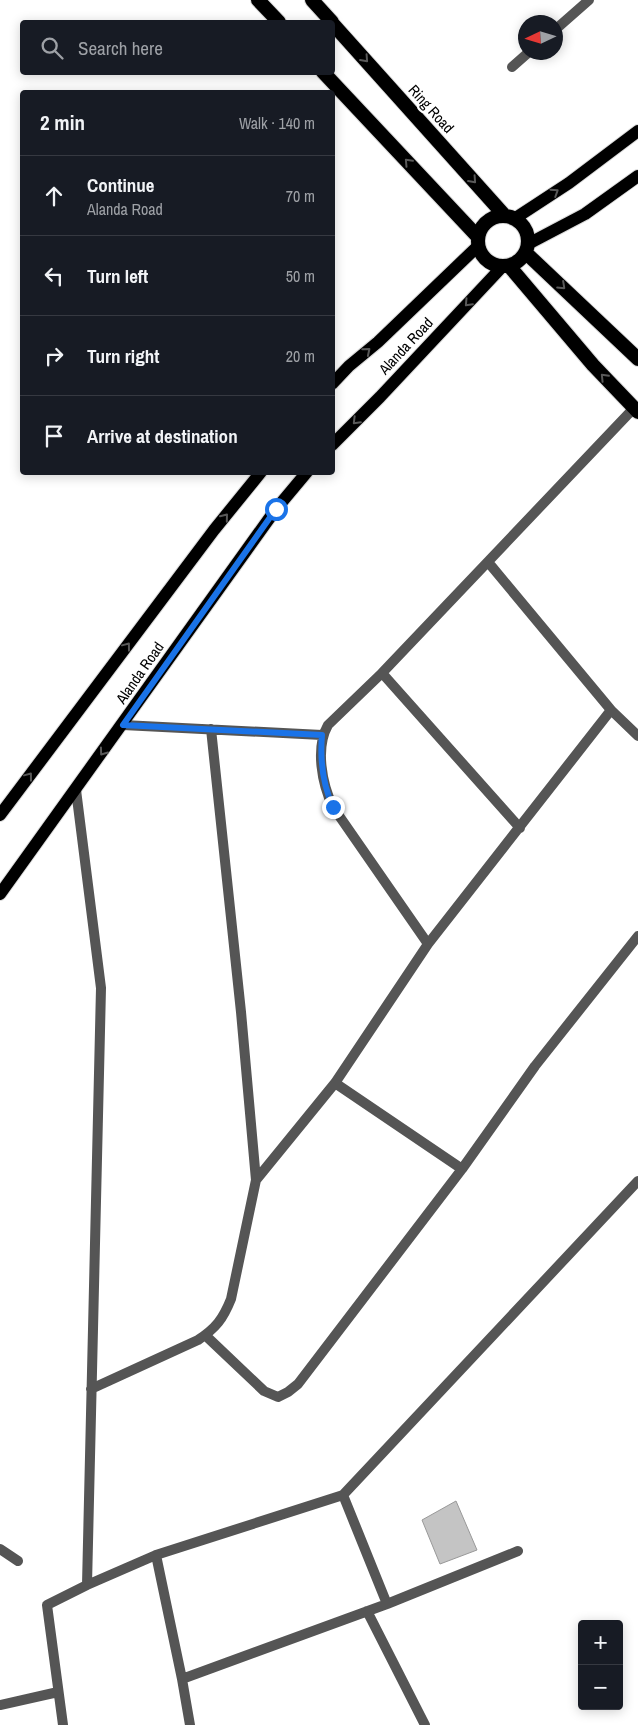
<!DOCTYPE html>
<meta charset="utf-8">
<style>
body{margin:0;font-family:"Archivo Narrow",sans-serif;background:#242831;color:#f1f3f6}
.controls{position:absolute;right:15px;bottom:15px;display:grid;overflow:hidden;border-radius:5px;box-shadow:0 2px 12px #0003}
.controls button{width:45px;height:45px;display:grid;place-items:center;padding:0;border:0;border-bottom:1px solid #363941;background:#171b24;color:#f1f3f6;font:25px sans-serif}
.compass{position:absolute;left:518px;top:15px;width:45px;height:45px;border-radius:50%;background:#171b24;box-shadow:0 2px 12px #0003;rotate:266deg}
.stop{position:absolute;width:15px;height:15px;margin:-11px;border:4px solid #1a73e8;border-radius:50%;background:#fff}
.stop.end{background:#1a73e8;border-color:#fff;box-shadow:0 1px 5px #0008}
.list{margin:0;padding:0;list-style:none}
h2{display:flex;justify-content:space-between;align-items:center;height:65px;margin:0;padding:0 20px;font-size:21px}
h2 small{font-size:16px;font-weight:400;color:#9ea1a6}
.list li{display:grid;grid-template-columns:32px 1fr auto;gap:15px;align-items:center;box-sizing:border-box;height:80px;padding:0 20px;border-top:1px solid #363941}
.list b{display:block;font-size:19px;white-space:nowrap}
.list p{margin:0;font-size:16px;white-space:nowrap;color:#9ea1a6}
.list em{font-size:16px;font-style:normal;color:#9ea1a6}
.icon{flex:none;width:28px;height:28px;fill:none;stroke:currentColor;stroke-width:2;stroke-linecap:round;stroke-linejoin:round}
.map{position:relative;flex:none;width:638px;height:1725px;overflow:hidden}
.search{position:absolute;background:#171b24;box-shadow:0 2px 12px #0003;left:20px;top:20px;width:315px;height:55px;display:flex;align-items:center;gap:12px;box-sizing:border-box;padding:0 18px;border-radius:5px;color:#9ea1a6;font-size:19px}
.panel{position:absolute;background:#171b24;box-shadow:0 2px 12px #0003;left:20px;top:90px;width:315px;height:385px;border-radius:5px}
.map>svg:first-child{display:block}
</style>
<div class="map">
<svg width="638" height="1725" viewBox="0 0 638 1725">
<rect width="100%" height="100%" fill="#fff"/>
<path fill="#c4c4c4" stroke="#999" d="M456,1501L477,1550L440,1564L422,1520Z"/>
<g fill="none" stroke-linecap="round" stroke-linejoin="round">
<defs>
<path id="primary" d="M514,219L569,183L638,131
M528,244L585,214L638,176
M332,384L349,366L378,342L478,246
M332,445L380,397L501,268
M0,815L214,530L261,472
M0,894L276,509L307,472"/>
<path id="trunk" d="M258,0L279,22
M312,0L332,22
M332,23L505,216
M323,72L477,236
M478 241a25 25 0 1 1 50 0a25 25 0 1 1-50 0Z
M526,253L638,359
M510,267L593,365L638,412"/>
</defs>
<use href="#primary" stroke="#dbdbdb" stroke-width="14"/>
<use href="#trunk" stroke="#dbdbdb" stroke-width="16"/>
<path stroke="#555" stroke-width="10" d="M556,29L589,0
M512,67L529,52
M488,562L611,710
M382,673L328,725C315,748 322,784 333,807L428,944
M123,725L322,735
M76,790L101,988L87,1585L156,1555L343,1495L638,1181
M520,828L382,673L634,408
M335,1083L462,1169
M256,1180L335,1083L428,944L611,710L638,736
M205,1335L264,1391L278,1397L288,1392L298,1384L462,1169L535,1066L638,936
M91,1389L198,1340C216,1328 223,1319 231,1299L256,1180L241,1012L211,729
M343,1495L387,1604
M0,1549L18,1561
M156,1555L182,1679L190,1725
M367,1611L425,1725
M182,1679L387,1604L518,1551
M0,1705L58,1692
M63,1725L47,1605L87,1585"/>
<use href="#primary" stroke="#000" stroke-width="12"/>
<use href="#trunk" stroke="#000" stroke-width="14"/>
</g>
<defs><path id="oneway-chevron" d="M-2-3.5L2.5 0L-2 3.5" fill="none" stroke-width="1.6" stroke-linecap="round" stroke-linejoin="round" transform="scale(1.25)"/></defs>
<g stroke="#595959">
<use href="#oneway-chevron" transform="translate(365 59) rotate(48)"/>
<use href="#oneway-chevron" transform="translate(408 162) rotate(-133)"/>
<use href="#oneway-chevron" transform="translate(473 180) rotate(48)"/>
<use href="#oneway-chevron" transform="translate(555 192) rotate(-33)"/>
<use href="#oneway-chevron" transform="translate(562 286) rotate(43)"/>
<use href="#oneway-chevron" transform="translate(468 303) rotate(133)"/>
<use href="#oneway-chevron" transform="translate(367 351) rotate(-40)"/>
<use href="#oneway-chevron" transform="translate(604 377) rotate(-134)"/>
<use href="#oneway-chevron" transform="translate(356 421) rotate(135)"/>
<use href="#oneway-chevron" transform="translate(225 517) rotate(-51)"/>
<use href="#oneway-chevron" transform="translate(127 646) rotate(-53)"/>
<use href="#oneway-chevron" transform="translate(103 752) rotate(126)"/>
<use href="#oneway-chevron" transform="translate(29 776) rotate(-53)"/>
</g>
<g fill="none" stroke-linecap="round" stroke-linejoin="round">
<path stroke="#1a73e8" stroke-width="6" d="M276,509L123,725L322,735C320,759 323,785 333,807"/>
</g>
<g text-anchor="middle" stroke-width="4.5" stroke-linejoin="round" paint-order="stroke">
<g font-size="15" fill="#000" stroke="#fff">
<text transform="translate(431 109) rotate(48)" y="5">Ring Road</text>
<text transform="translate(406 346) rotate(-47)" y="5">Alanda Road</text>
<text transform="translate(140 673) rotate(-55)" y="5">Alanda Road</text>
</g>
</g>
</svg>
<div class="controls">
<button>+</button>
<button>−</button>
</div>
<svg class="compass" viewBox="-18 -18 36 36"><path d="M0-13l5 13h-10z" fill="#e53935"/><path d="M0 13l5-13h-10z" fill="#9ea1a6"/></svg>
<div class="stop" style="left:276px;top:509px"></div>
<div class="stop end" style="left:333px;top:807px"></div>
<div class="search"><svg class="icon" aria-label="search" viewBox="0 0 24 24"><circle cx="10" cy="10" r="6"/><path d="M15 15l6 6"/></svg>Search here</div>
<section class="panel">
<h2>2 min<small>Walk · 140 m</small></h2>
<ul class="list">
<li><svg class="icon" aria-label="ahead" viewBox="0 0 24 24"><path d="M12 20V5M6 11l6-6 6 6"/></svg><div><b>Continue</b><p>Alanda Road</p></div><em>70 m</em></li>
<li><svg class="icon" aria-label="left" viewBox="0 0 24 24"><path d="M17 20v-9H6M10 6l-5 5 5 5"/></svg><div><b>Turn left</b></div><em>50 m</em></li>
<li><svg class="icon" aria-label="right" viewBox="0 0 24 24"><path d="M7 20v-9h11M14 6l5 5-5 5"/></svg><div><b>Turn right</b></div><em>20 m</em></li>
<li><svg class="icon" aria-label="arrive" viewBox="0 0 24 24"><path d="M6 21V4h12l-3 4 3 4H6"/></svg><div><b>Arrive at destination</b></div></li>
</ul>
</section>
</div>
